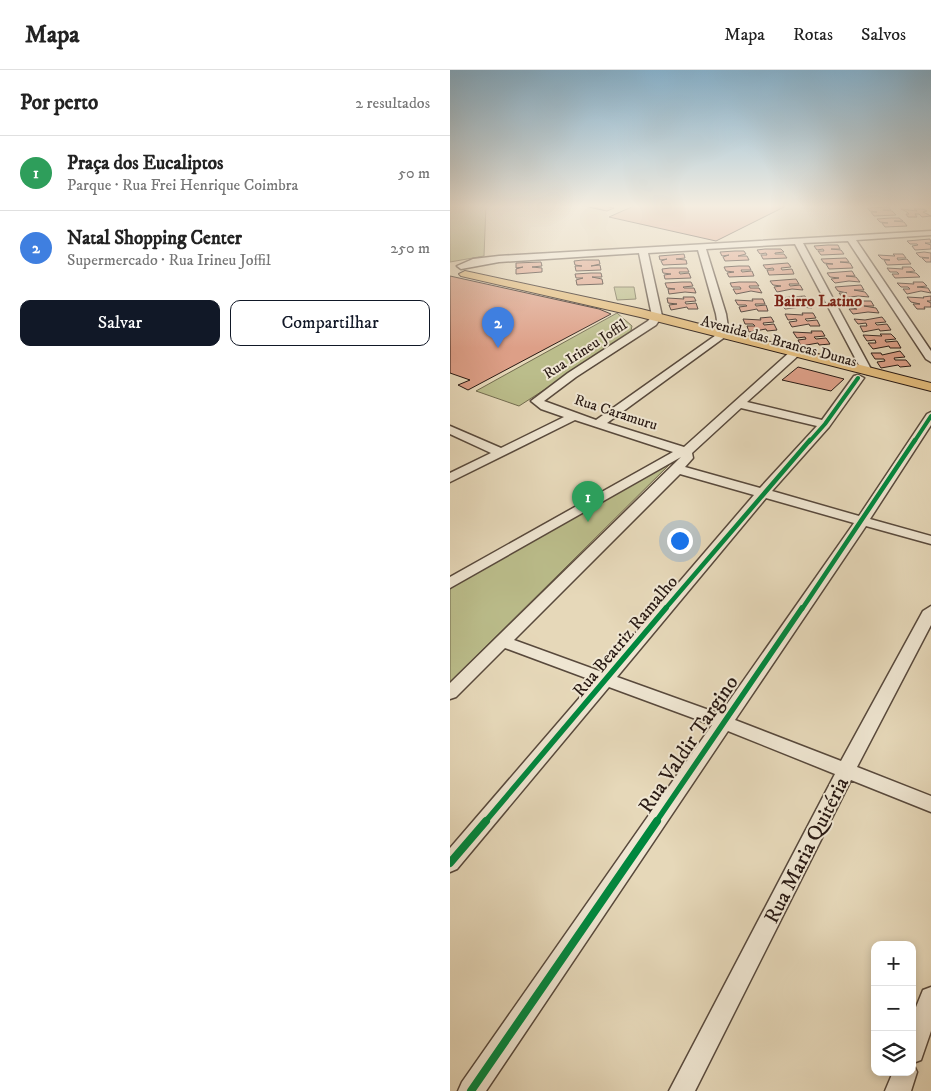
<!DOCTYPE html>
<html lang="pt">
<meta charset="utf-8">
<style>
body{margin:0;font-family:"IM FELL DW Pica",serif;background:#f6f6f6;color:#222}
.controls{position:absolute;right:15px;bottom:15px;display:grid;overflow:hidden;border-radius:10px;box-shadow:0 2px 8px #0003}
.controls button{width:45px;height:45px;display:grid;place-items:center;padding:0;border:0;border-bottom:1px solid #e0e0e0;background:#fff;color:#222;font:25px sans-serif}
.you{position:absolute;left:229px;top:470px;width:18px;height:18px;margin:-12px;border:4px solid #fff;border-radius:50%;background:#1a73e8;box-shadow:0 0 0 8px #1a73e833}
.badge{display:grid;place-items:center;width:32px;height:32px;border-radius:50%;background:#111827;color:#fff;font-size:16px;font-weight:700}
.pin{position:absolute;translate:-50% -41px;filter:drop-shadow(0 1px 2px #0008)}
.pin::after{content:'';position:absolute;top:26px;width:18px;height:15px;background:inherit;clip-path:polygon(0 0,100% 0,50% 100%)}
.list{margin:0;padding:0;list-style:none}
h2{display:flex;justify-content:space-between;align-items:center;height:65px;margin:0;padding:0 20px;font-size:21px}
h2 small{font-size:16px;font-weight:400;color:#767676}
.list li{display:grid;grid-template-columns:32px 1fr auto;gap:15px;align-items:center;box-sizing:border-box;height:75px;padding:0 20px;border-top:1px solid #e0e0e0}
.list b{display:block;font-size:19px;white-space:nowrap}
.list p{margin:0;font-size:16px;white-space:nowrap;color:#767676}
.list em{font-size:16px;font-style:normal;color:#767676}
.actions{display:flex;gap:10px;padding:15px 20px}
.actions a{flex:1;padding:11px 0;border:1px solid #111827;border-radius:10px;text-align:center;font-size:18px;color:#111827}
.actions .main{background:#111827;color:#fff}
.icon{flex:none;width:28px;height:28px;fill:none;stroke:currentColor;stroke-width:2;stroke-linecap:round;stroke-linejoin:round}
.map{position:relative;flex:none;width:481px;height:1021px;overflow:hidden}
header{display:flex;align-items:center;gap:30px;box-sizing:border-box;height:70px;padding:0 25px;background:#fff;border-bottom:1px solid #e0e0e0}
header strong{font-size:24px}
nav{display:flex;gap:28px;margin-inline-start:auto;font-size:18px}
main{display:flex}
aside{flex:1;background:#fff}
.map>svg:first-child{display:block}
</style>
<header>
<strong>Mapa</strong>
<nav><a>Mapa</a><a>Rotas</a><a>Salvos</a></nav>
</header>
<main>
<aside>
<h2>Por perto<small>2 resultados</small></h2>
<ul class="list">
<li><span class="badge" style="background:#2e9e5b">1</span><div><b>Praça dos Eucaliptos</b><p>Parque · Rua Frei Henrique Coimbra</p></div><em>50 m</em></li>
<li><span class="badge" style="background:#3f7fe0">2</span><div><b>Natal Shopping Center</b><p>Supermercado · Rua Irineu Joffil</p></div><em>250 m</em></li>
</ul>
<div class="actions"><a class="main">Salvar</a><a>Compartilhar</a></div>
</aside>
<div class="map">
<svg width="481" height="1021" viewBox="0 0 481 1021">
<rect width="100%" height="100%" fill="#e6d8b9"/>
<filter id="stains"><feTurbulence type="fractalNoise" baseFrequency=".004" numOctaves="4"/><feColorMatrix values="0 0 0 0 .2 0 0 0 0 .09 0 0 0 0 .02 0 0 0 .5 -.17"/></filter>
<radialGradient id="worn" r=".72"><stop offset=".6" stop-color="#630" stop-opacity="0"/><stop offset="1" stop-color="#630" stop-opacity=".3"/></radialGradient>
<path fill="#bbbd8b" stroke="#726b4f" d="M4,135H36L34,186L0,192V137Z
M164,217H184L186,229L167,230Z
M167,243L182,256L180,265L69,336L26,321Z
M228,386L0,612V517Z"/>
<path fill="#dd9f87" stroke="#281913" d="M129,135H148L164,138L157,141Z
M186,135H338L266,171L159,147Z
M438,137L441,140H433L442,141L446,145L424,146L421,142H427L420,141L417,138Z
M451,139L467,141L464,139H473L477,141L473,142L481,146L472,147L469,144H465L467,147H458L456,144H459L457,142Z
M441,148H449L453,151H444L454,152L457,156L435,157L432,153H438L430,152L427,149Z
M480,169L481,173H475L481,175V179L465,180L462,176L468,175L467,174H460L457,171Z
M378,175H388L390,179H381L391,180L394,184L371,185L368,181H374L373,179L367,180L364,176Z
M315,179H331L334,182L325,183V184H334L337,188L313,189L311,185H317L316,183L310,184L307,180Z
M285,181H294L296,184L288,186H297L299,190L275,191L273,187L279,185L272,186L270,182Z
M474,182L481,183V192H476L472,188H479L470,187L466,183Z
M234,184L235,188L226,189L236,190L237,194L213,195L211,191L217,189L210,190L209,186Z
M443,184H453L456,188H447L448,190L457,189L461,194L437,195L434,190H440L432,189L428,185L445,186Z
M396,188L399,192H390L400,193L403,198L379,199L376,194H383L374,193L371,189Z
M133,190H149L150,194L141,196L150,195L151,200L126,201L125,196H132L125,195L124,191Z
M91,192L92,196L82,197L92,198V202L66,204V199L73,197L66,198V193Z
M338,193L341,197L331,198L332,200L342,199L344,204L319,205L317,200H324L323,198L316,199L313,195Z
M289,196H299L301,200H291L292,202L302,201L304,206L279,207L277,203L284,202L276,201L274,197Z
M452,197H461L465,201L456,202L466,203L470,207L445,208L442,204H449L447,202H440L437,198L453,199Z
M220,198H237L239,202H229L230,204L239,203L241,208L215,209L214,205L221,204L213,203L212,199Z
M402,201L405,206H396L406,207L410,212L399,211L385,213L381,209L389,208L380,207L377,203Z
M141,203H151L152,207H142L152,209L153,214L127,215L126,210L133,208H126L125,204Z
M0,206L149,239L161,244L18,320L8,315L20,310L0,303Z
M346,209L349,214H339L340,216L350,215L353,220L342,219L327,222L324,217L331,216L323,215L320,211Z
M232,212H241L243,216L233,217L234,218H244L246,223L235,222L219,224L218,219H225L217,218L215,213Z
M289,212H306L309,216H299L300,218H309L312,223L301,221L286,224L283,219H291L290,217H282L280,213Z
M463,212H473L477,216L467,217L478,218L481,223L471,221L457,224L453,219H460L458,217H451L447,213L464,214Z
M411,215L414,220H404L415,222L419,227L408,226L393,228L389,223H397L388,221L385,217Z
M355,226L358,231H348L349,233H359L362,238L351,237L335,239L332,234H340L331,232L328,228Z
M481,226V231H477L481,233V237H474L475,239H467L463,234H470L461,232L457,227L474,228L473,227Z
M233,227H244L246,231L235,232L236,234L246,233L248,239H238L237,237L221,240L219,235L227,234L218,233L217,228L234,229Z
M302,229H313L315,234H305L306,236L316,235L318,241H308L307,239L291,242L289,237L297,236L296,235H288L285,230L303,231Z
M411,231H421L424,236H414L426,238L429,243L418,242L403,244L399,239H407L397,237L394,232L412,233Z
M352,243H363L366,248L355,249L357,251L367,250L370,256H360L359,254L342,257L339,252L347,251L346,249L338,250L335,244L353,245Z
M321,247L324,252L313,253L314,255L324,254L327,260L317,261L316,259L299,262L297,256H305L303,254H295L293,249L311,250L310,248Z
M432,247L436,252L425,253L427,255L437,254L441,260L430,261L429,259L413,262L410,256H417L416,253L408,254L404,249L415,250Z
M361,261H372L375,266L364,267L366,269L376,268L380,274L369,275L368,273L351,276L348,270L356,269L355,267L347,268L343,262L362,263Z
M430,264H441L446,269L435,270L436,272L447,271L451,278H440L439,276L423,279L418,273H426L425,270L417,271L413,265L432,266Z
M450,281L455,287L444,288L445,290H456L461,296L450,297L448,295L431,298L427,292L435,291L434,289H425L421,283H431L432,285Z
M348,297L394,309L381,321L332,310Z"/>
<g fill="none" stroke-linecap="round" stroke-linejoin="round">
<defs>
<path id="minor" d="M481,161V165L406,170L481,281V292L476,289L398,171L353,173L422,301L417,304L412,301L345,174L256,179L276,244L279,264L157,353L234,377L341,281H349V285L297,332L372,350L404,306L408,305L414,308L379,357L322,421L409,446L477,344L481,342V355L420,449L481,466V474L416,456L285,650L391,691L473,541L481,536V555L407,697L481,726V742L401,710L245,1021H219L385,704L278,661L36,1021H8L12,1012L262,655L159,617L7,799L0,802V778L144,611L55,578L6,627L0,629V613L231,387L0,518V507L223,382L125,350L0,412V403L41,383L0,364V356L51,378L114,347L91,339L81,331L118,303L198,251L202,246L189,183L49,192L11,199L7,196L23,189L49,186ZM248,180L266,244L269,263L146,350L94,331L126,307L206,255L212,246L198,183ZM291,338L367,356L310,418L235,397L243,388L242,383ZM230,404L304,425L152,602L64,570ZM316,428L404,453L270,644L167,607Z
M481,917V961L471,990L463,993L467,1002L461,1021H435L443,1002H462V947L473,920Z"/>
<path id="major" d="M15,201L191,239L481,313V321L190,247L11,206L9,204Z"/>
</defs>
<use href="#minor" stroke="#58493c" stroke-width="3"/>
<use href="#major" stroke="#281913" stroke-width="2"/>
<use href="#minor" fill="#efe6d2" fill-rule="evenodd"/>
<use href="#major" fill="#e3bc7c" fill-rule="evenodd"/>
<defs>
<path id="cycleway-far3" d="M359,372L375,354L408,308
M464,372L481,346"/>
<path id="cycleway-far2" d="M215,539L360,370
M352,539L465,370"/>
<path id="cycleway-far1" d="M35,752L216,538
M206,752L352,538"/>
<path id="cycleway" d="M0,793L36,751
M21,1021L207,751"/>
</defs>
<use href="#cycleway-far3" stroke="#efe6d2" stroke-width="6"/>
<use href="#cycleway-far2" stroke="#efe6d2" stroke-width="8"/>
<use href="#cycleway-far1" stroke="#efe6d2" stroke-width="9"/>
<use href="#cycleway" stroke="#efe6d2" stroke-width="11"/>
<use href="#cycleway-far3" stroke="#00873e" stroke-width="4"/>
<use href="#cycleway-far2" stroke="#00873e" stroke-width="4.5"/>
<use href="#cycleway-far1" stroke="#00873e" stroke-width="5.5"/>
<use href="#cycleway" stroke="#00873e" stroke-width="8"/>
</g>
<linearGradient id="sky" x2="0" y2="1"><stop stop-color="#87b6d4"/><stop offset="0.49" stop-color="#f4ede0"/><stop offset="1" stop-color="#f4ede0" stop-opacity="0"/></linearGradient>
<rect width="481" height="278" fill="url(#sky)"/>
<g text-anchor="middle" stroke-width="4" stroke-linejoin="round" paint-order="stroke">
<g font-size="15" fill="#281913" stroke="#efe6d2">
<text transform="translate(329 271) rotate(15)" y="5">Avenida das Brancas Dunas</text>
<text transform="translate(135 279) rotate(-33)" y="5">Rua Irineu Joffil</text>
<text transform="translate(166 342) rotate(18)" y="5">Rua Caramuru</text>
</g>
<g font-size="16" font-weight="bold" fill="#7a1f14" stroke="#efe6d2">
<text x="368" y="236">Bairro Latino</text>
</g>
<g font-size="18" fill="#281913" stroke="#efe6d2">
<text transform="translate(175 566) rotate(-50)" y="6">Rua Beatriz Ramalho</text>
</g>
<g font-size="21" fill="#281913" stroke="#efe6d2">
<text transform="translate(238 674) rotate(-56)" y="7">Rua Valdir Targino</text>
<text transform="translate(356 780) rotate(-63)" y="7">Rua Maria Quitéria</text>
</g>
</g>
<rect width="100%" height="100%" filter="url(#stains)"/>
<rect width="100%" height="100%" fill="url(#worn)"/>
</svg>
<div class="controls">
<button>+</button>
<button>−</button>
<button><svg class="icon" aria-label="layers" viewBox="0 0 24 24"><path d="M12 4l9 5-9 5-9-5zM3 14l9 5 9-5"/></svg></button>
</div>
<div class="you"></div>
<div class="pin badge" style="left:138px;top:452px;background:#2e9e5b">1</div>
<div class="pin badge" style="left:48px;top:278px;background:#3f7fe0">2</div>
</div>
</main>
